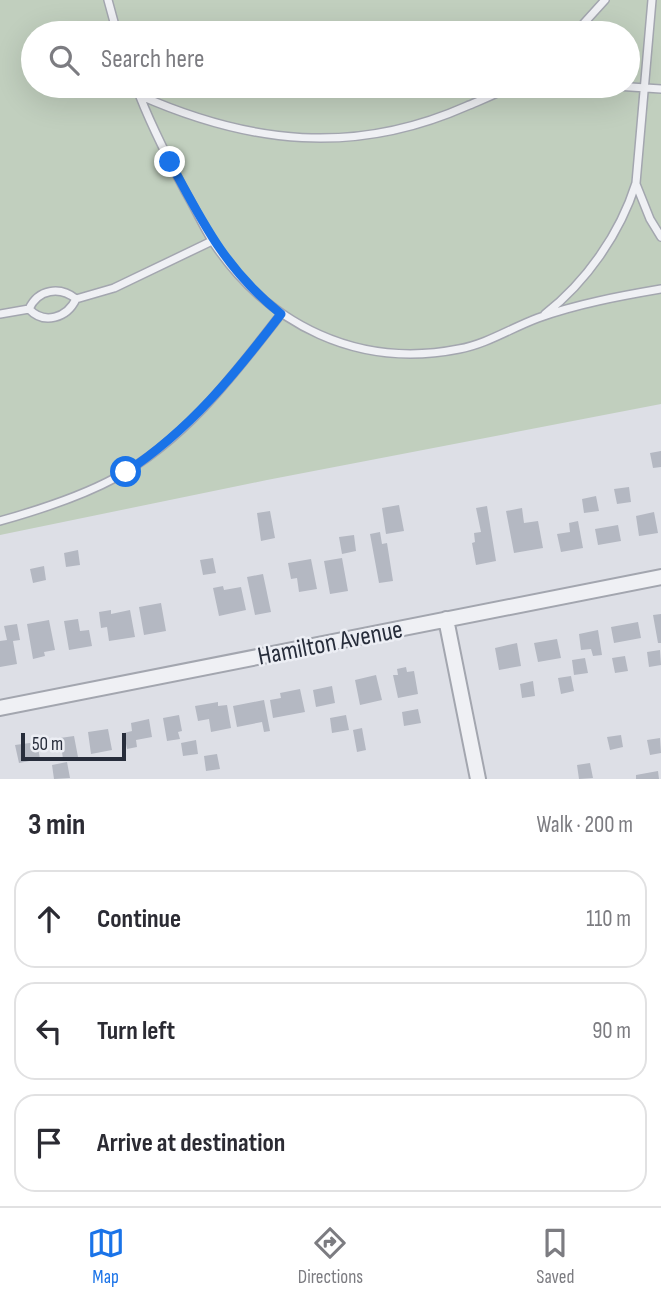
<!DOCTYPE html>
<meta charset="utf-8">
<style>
body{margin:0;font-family:"Sofia Sans Condensed",sans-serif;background:#f7f7f7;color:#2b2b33}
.scale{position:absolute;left:21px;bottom:18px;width:105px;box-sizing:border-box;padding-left:7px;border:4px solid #272d3b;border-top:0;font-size:19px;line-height:24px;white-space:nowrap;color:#272d3b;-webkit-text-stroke:5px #eceef4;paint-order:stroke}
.stop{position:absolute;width:21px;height:21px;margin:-16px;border:5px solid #1a73e8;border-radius:50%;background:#fff}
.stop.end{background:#1a73e8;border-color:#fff;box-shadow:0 2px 7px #0008}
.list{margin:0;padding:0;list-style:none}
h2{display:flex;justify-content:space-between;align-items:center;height:91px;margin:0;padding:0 28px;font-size:30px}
h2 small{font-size:23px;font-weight:400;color:#7c7c81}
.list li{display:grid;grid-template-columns:46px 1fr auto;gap:21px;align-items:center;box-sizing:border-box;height:98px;margin:0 14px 14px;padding:0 14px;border:2px solid #e1e1e2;border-radius:21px}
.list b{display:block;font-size:26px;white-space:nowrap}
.list em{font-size:23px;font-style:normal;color:#7c7c81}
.icon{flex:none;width:38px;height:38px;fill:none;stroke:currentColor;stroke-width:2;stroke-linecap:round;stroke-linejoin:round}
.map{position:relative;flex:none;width:661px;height:779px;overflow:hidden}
.search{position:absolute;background:#fff;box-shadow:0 7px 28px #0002;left:21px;right:21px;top:21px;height:77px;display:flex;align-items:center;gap:18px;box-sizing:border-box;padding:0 24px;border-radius:38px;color:#7c7c81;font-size:26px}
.sheet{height:427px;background:#fff}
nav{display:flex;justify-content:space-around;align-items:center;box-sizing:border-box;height:98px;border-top:2px solid #e1e1e2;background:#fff;font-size:19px;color:#7c7c81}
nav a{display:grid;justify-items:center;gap:4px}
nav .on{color:#1a73e8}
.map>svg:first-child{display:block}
</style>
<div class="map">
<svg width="661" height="779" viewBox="0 0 661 779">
<rect width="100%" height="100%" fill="#dddfe6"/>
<path fill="#c1cfbe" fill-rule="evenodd" d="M0,0H661V404L267,480L0,535ZM33,33H628V86H33Z"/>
<path fill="#b4b8c2" d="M661,451V467L653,468L650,453Z
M629,487L631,502L617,504L614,489Z
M596,496L599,511L584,513L582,499Z
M399,505L404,531L386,534L382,508Z
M487,506L496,561L476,565L472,543L475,542L474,533L481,532L476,508Z
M522,508L524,523L538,521L543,548L514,553L506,511Z
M270,511L275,538L261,541L257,513Z
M654,512L658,533L639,536L636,516Z
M578,521L583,548L561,552L557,534L570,532L569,523Z
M618,525L621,541L598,545L595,529Z
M380,532L382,544L387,543L393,581L379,583L370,534Z
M354,535L356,551L342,554L339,537Z
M78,550L80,565L66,567L64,553Z
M213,558L216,573L203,575L200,560Z
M342,558L348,591L330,594L324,561Z
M311,559L317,589L299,592L297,578L291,579L288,563Z
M44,566L46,580L33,583L30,569Z
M263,574L271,612L255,615L247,577Z
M223,586L224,590L241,587L246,610L219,616L213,588Z
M161,603L166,631L144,635L139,607Z
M111,610V614L130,610L135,637L109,641L107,627L101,628L99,612Z
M661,614V643H658L653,615Z
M78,619L80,631L89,630L92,646L69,650L64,621Z
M49,620L55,650L44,652L45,656L33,659L27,624Z
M638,622L641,638L614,643L611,627Z
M17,624L20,640L13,641L17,664L0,667V641L7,640L4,626Z
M598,630L602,655L593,656L591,649L581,650L579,634Z
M557,639L561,658L538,662L534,643Z
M517,643L521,666L499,670L495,648Z
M660,650L661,665L649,667L647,652Z
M625,656L628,671L615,673L612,658Z
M585,658L588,673L574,675L572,660Z
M406,667L407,672L414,671L418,694L398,698L393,675H398L397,669Z
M376,675L382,700L360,705L355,680Z
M571,676L574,691L561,694L558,678Z
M533,681L535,696L522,698L520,684Z
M332,686L335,703L316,707L313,690Z
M300,689L305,712L273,718L270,700L281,698L280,693Z
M264,700L270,731L264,732L262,722L237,727L233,706Z
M218,702V706L227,705L231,728L211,732L209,719L198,721L195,706Z
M418,709L421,723L404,726L402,712Z
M179,715L182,731L178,732L180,739L167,741L163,718Z
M346,715L349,730L332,733L330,718Z
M149,719L152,737L136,740L137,747L127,749L124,733L132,731L131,723Z
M362,728L366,750L357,752L353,730Z
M108,729L112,750L91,754L88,732Z
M621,735L623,747L610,750L607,737Z
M74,736L78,757L63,759L60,738Z
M660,738L661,753L650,755L647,740Z
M196,740L198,754L183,756L181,743Z
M37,742L40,759L19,763L15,745Z
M217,754L220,769L206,771L204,756Z
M67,762L70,778L54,779L52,765Z
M590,763L593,778L579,779L577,765Z
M658,771L659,779H636V775Z"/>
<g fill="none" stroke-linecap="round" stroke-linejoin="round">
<defs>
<path id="lane" d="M108,0L117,33
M575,33L605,0
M136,86C149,122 167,157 185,191C195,208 203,226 213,242C269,326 359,369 459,349C487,344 511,328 538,318C577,304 620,296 661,289
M616,86L661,89
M139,95C250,144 354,156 467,106C481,100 497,94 511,86
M636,184L650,219L661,237
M29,309C38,289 60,286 76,299
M0,314L29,309C44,325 67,318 76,299L114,288L212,241
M545,314C586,282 620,234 636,183L652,0
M0,521C39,510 80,497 115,478C185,440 233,376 281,314"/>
<path id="street" d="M446,619L478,779
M0,708L661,577"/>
</defs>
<use href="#lane" stroke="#a3a6af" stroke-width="10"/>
<use href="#street" stroke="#a3a6af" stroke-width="18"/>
<use href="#lane" stroke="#eff0f4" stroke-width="7"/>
<use href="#street" stroke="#eff0f4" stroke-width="14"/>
</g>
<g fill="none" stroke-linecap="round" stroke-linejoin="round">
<path stroke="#1a73e8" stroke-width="9" d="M126,472C190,430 235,374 281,314C225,269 203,223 170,162"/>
</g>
<g text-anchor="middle" stroke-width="5" stroke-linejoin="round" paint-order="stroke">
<g font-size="26" fill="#272d3b" stroke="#eceef4">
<text transform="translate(330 642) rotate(-11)" y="9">Hamilton Avenue</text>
</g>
</g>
</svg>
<div class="scale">50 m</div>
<div class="stop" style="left:126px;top:472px"></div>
<div class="stop end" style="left:170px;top:162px"></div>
<div class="search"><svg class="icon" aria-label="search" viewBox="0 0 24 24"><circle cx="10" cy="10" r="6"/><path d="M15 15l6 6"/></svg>Search here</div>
</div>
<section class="sheet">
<h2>3 min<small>Walk · 200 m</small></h2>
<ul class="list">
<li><svg class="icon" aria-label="ahead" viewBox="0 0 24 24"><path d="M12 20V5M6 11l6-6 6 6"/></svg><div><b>Continue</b></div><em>110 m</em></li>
<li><svg class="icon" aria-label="left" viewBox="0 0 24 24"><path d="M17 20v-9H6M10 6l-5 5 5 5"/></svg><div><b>Turn left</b></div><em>90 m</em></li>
<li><svg class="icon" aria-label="arrive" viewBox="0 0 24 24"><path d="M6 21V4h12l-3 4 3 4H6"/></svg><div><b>Arrive at destination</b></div></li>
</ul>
</section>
<nav>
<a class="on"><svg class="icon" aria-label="map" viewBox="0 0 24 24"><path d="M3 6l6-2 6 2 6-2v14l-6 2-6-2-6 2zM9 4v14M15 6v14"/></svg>Map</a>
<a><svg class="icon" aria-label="directions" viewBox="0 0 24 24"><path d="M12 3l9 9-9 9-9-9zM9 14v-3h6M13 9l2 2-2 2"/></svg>Directions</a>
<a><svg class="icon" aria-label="saved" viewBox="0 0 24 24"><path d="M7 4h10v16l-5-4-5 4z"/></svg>Saved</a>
</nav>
